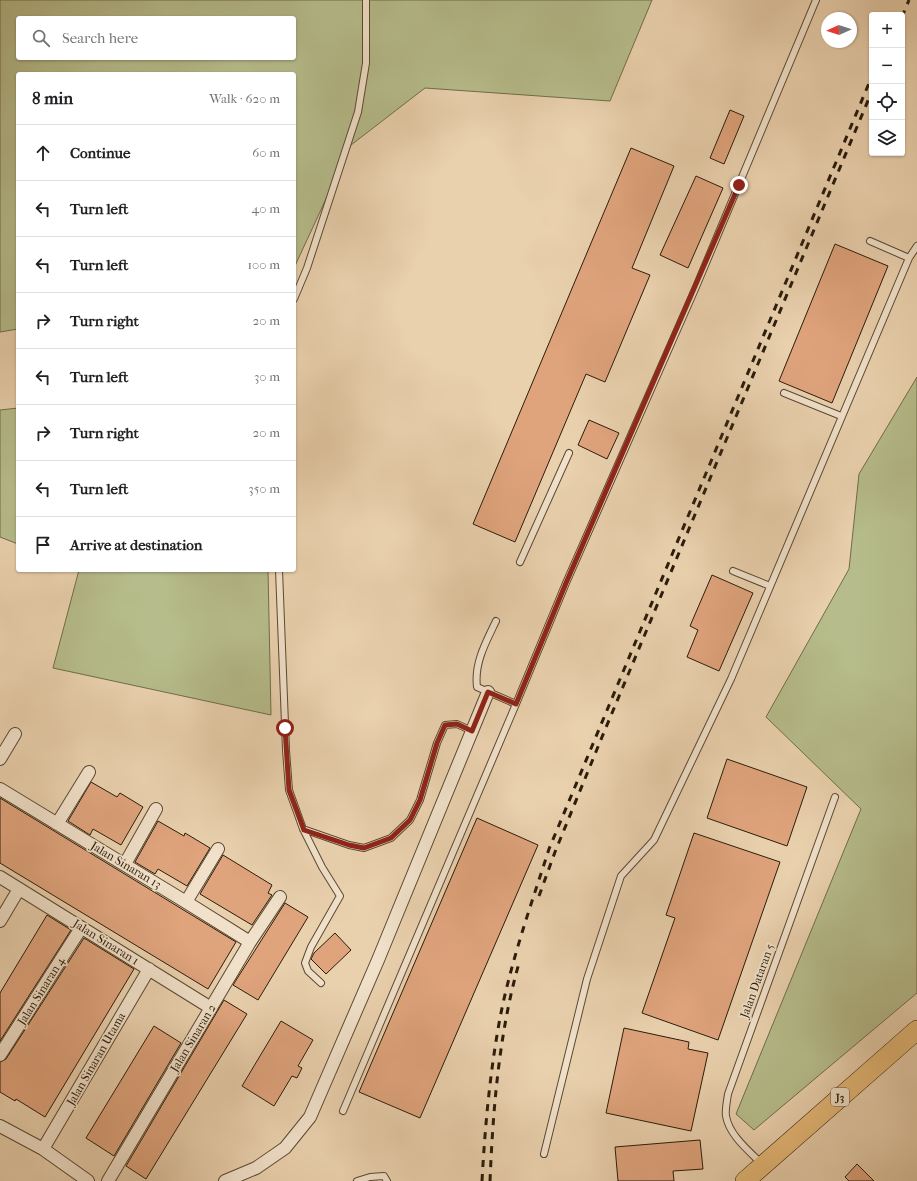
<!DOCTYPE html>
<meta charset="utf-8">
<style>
body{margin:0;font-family:"IM FELL French Canon",serif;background:#f2f2f2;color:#202124}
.controls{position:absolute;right:12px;top:12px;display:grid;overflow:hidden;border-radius:4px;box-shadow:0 1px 3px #0004}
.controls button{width:36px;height:36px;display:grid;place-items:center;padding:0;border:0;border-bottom:1px solid #e0e0e0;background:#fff;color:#202124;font:20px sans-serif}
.compass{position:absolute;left:821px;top:12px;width:36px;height:36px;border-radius:50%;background:#fff;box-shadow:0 1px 3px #0004;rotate:267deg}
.stop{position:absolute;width:12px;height:12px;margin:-9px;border:3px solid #8f2418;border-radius:50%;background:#fff}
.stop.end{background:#8f2418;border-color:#fff;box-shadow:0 1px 4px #0008}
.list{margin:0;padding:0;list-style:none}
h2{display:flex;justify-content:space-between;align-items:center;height:52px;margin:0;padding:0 16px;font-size:17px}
h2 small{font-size:13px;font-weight:400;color:#757577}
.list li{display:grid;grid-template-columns:26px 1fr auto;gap:12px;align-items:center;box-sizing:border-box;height:56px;padding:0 16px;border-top:1px solid #e0e0e0}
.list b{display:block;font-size:15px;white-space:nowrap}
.list em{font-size:13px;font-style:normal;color:#757577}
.icon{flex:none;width:22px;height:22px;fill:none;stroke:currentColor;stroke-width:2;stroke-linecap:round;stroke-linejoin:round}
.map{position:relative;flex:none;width:917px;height:1181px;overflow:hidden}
.search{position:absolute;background:#fff;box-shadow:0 1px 3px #0004;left:16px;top:16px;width:280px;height:44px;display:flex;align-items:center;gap:10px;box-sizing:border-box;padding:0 14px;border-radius:4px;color:#757577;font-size:15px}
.panel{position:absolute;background:#fff;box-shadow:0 1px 3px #0004;left:16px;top:72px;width:280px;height:500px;border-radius:4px}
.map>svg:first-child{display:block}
</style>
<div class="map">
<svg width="917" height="1181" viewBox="0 0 917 1181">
<rect width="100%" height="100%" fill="#ead1ae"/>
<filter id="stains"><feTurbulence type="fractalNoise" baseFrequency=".005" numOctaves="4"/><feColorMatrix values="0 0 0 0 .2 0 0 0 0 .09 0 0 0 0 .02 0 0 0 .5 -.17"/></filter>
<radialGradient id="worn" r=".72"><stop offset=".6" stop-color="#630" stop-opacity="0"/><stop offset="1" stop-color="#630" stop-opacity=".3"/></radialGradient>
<path fill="#b6bc8b" stroke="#706c4a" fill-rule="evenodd" d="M0,0H652L610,101L425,88L351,145L294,268V74H18V329L0,332ZM18,18H294V58H18Z
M917,377V993L754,1130L736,1114L861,809L766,717L849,569L859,474Z
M18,408V544L0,537V410Z
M79,570H268L271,715L53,668Z"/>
<path fill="#e0a47d" stroke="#2a1c0a" d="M730,110L744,116L724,164L710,158Z
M631,148L674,166L632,268L650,275L605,382L586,374L515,542L473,524Z
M696,176L723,188L688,268L660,255Z
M835,244L888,266L832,403L779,381Z
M589,420L619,433L607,459L578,445Z
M712,575L753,593L719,671L687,657L698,630L690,626Z
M727,759L807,787L787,846L707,818Z
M91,782L117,797L120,793L143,807L121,845L93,829L90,835L68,821Z
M0,798L236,942L208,989L0,863Z
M477,818L538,845L420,1118L359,1092Z
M158,821L184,836L185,833L210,848L187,886L158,869L155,874L135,862Z
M694,833L780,862L718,1040L642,1013L675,918L666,915Z
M223,855L272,885L268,893L272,895L252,925L200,894Z
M285,903L308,917L258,1000L233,985Z
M47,915L71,930L0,1041V993Z
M335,933L351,950L326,974L311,959L314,953Z
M84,938L134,969L45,1117L16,1099L15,1101L0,1092V1062L6,1059Z
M224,1000L247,1014L146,1179L126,1166Z
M281,1021L313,1040L298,1066L302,1068L297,1078L292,1076L274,1106L242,1086Z
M154,1026L181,1043L114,1156L86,1138Z
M624,1028L689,1042L688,1049L708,1053L691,1131L606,1113Z
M700,1140L703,1169L673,1171L674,1181H618L615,1147Z
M857,1164L874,1181H849L845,1177Z"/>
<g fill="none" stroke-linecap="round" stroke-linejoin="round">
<defs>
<path id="lane" d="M870,241L909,258
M294,299L307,268L358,112L366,63V0
M784,393L841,416
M520,562L569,453
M279,570L286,750L289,790L303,829L322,867L340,896L311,947L305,963L308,971L321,983
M733,571L770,586
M496,621C486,642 474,663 477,687L516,704L566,583L696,287L816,0
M303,829L349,845L364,848L391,838L410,820L420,800L437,743L445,725L457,724L472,731
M343,1111L516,704
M544,1154L587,979L621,876L654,840L731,679L909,258L917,246
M762,1164C749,1151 729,1135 726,1116C725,1110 727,1101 728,1094L835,797
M357,1181L370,1177L384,1176L387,1181"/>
<path id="street" d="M0,759L15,734
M0,789L186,902L250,942
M57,824L89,772
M125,864L156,809
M0,877L211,1008
M186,902L218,849
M0,921L19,889
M0,1055L81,928
M0,1126L43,1149L88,1181
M43,1149L149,969
M108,1181L250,942L280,897
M225,1181L256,1168L285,1148L310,1117L378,960L488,692"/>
<path id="primary" d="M745,1181L917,1030"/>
</defs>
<use href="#lane" stroke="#5a4933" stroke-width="8"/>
<use href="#street" stroke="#5a4933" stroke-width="14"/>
<use href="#primary" stroke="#2a1c0a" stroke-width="20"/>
<use href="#lane" stroke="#f1e1ca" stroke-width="6"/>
<use href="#street" stroke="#f1e1ca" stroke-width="12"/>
<use href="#primary" stroke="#e5b877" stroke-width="19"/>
<path stroke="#2a1c0a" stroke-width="3" stroke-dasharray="7 7" stroke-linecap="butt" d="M902,17L909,0
M539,896L555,852L602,737L872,91
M482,1181C485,1126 490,1072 500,1018C511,961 531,905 549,849L872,76
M490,1181C493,1109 499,1033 519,963"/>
</g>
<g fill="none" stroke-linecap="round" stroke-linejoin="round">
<path stroke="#8f2418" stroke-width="5" d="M285,728L289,790L304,830L349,845L364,848L391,838L410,820L420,800L437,743L445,725L457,724L472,731L488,692L516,704L566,583L739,185"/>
</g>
<g text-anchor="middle" stroke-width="3.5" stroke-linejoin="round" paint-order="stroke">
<rect fill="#f1e1ca" stroke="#665744" stroke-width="1" x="831" y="1088" width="18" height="18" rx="3"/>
<g font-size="11" font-weight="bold" fill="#2a1c0a">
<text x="840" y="1101">J3</text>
</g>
<g font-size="12" fill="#2a1c0a" stroke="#f1e1ca">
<text transform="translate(126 865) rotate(31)" y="4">Jalan Sinaran 13</text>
<text transform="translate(106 942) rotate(32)" y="4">Jalan Sinaran 1</text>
<text transform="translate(757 981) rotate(-70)" y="4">Jalan Dataran 5</text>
<text transform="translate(41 991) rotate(-58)" y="4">Jalan Sinaran 4</text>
<text transform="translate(193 1038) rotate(-59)" y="4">Jalan Sinaran 2</text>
<text transform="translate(96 1059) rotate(-60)" y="4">Jalan Sinaran Utama</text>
</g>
</g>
<rect width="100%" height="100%" filter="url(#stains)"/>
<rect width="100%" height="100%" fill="url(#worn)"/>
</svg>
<div class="controls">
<button>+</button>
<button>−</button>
<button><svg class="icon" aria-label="locate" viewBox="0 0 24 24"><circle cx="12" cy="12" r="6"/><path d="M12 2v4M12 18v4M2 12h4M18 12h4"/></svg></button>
<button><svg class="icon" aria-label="layers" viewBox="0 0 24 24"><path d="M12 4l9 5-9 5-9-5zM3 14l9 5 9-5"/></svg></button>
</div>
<svg class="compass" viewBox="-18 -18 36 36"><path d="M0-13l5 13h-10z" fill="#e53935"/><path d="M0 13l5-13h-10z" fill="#757577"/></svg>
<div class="stop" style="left:285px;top:728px"></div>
<div class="stop end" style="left:739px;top:185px"></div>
<div class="search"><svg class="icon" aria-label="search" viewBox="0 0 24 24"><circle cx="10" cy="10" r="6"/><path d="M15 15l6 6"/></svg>Search here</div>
<section class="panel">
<h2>8 min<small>Walk · 620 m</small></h2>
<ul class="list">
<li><svg class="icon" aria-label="ahead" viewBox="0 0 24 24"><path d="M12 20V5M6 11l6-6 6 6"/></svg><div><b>Continue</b></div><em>60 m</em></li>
<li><svg class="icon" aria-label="left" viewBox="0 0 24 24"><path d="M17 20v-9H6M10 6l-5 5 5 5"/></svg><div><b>Turn left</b></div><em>40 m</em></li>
<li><svg class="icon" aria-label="left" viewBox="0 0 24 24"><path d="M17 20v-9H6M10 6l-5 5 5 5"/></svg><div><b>Turn left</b></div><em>100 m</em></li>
<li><svg class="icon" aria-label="right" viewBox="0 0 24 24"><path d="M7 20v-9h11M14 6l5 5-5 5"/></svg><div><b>Turn right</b></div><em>20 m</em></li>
<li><svg class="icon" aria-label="left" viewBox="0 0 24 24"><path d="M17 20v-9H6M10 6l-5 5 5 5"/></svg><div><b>Turn left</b></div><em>30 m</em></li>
<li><svg class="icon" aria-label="right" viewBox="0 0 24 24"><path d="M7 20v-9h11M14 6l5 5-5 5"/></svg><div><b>Turn right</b></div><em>20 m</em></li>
<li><svg class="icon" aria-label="left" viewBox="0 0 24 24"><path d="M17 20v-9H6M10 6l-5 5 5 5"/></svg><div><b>Turn left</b></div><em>350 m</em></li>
<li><svg class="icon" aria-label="arrive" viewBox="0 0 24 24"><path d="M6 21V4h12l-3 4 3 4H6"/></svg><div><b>Arrive at destination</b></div></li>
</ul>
</section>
</div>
